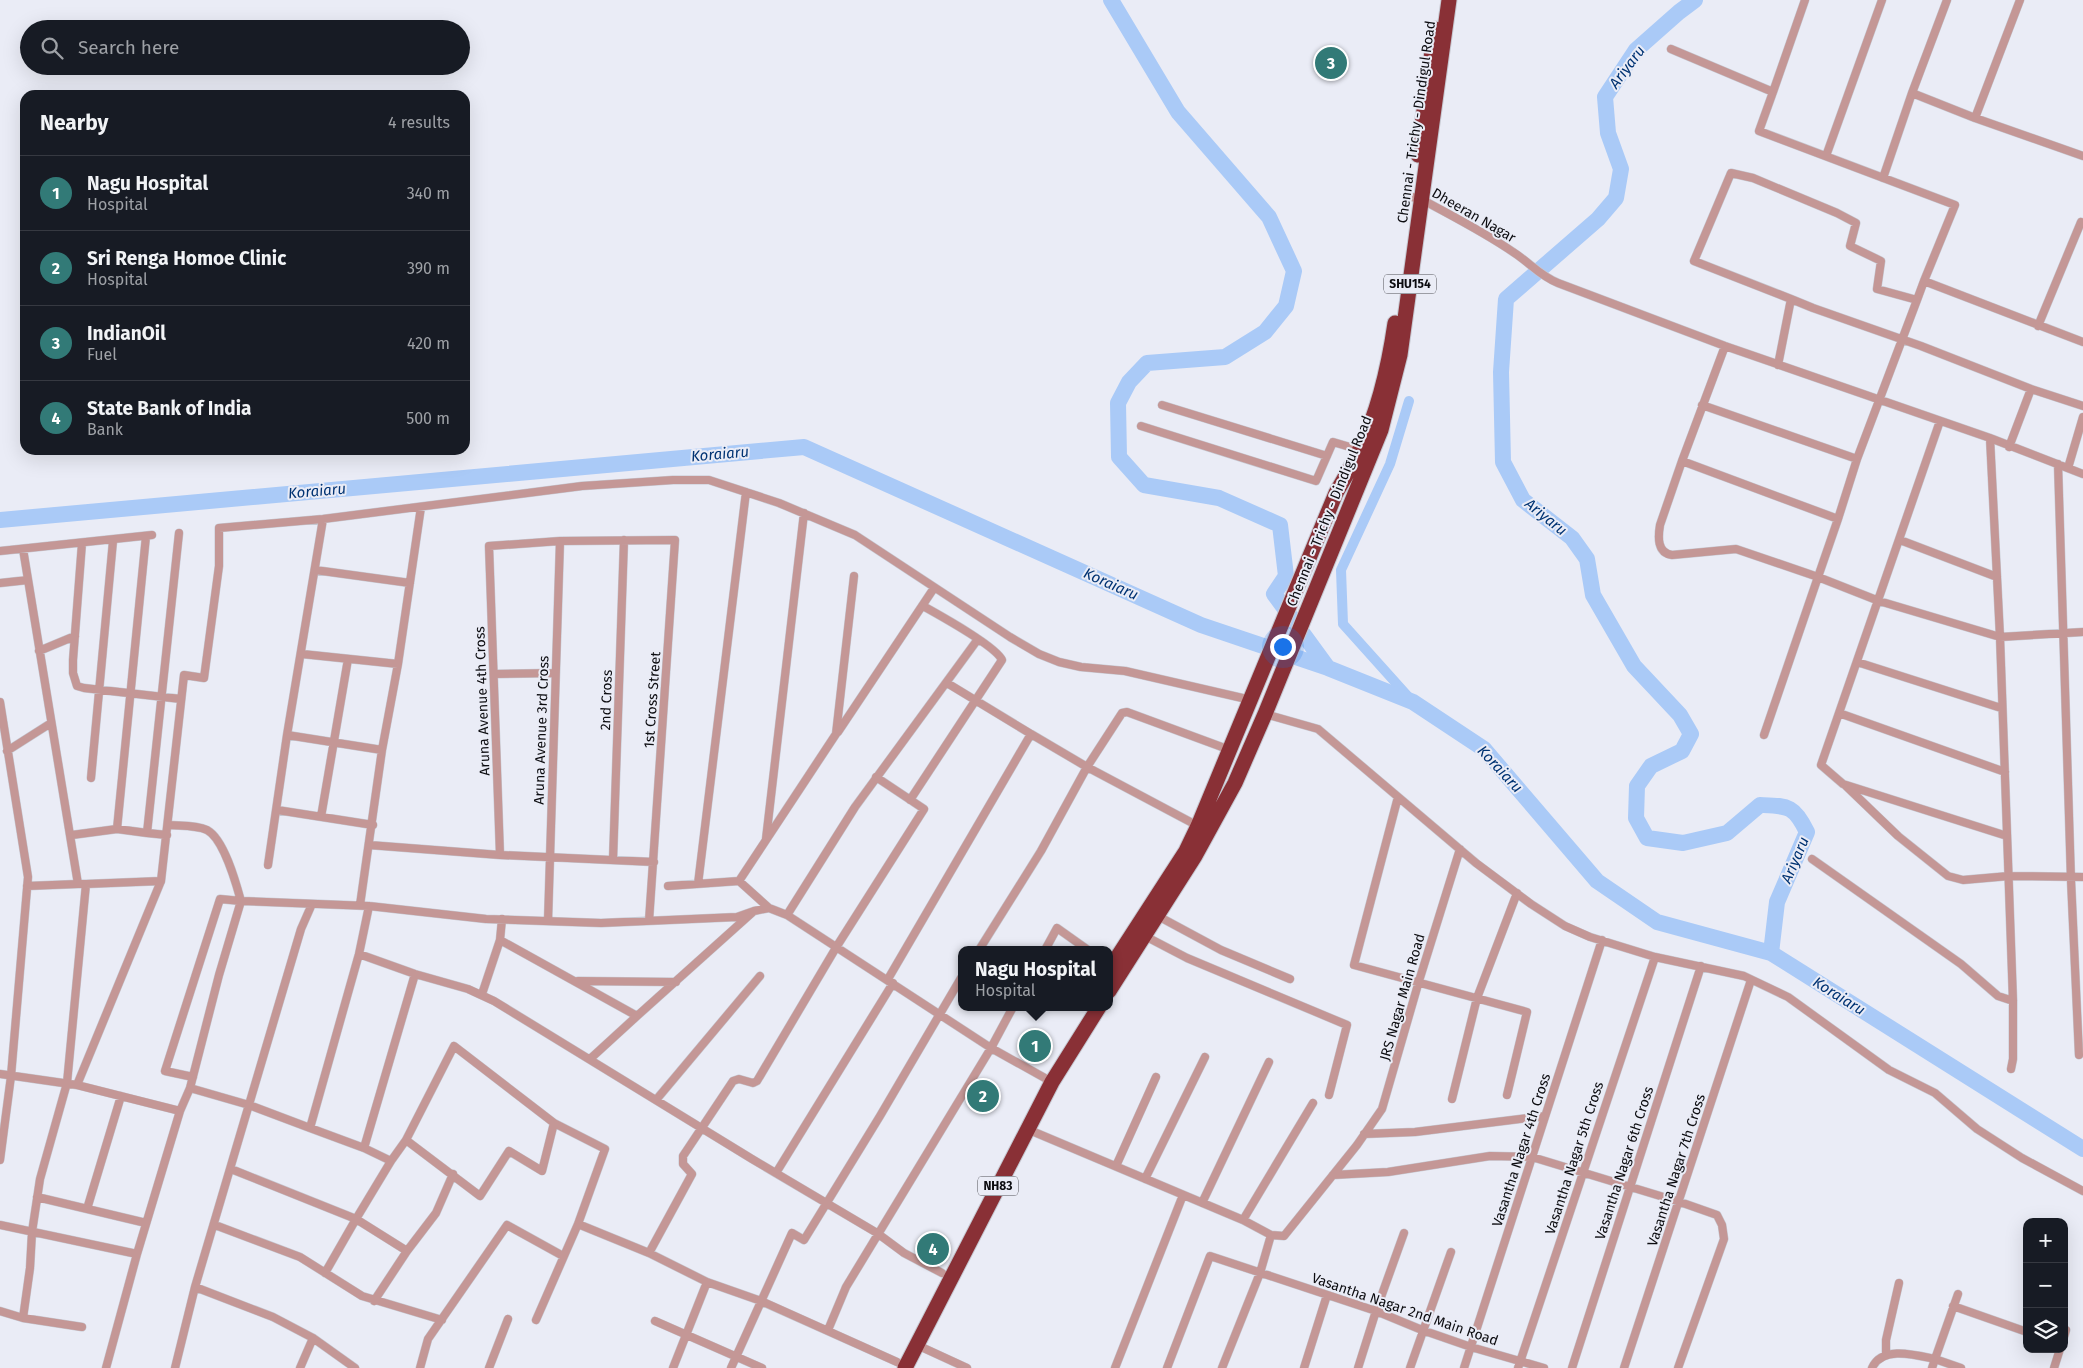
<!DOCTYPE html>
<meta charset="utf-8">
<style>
body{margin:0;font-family:"Fira Sans",sans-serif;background:#242831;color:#f1f3f6}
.controls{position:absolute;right:15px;bottom:15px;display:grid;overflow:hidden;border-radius:10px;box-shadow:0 5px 20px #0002}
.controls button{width:45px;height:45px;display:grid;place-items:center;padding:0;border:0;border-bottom:1px solid #363941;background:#171b24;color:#f1f3f6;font:25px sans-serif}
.you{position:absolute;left:1282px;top:646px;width:18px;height:18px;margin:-12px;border:4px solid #fff;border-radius:50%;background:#1a73e8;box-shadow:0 0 0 8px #1a73e833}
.badge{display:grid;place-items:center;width:32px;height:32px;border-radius:50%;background:#327a77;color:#fff;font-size:16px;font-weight:700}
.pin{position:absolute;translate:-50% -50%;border:2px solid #fff;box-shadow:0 1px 5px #0006}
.popup{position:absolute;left:958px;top:946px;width:155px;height:65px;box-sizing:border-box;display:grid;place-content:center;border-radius:10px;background:#171b24;filter:drop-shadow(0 1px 4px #0005);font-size:16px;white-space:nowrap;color:#9ea1a6}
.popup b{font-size:19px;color:#f1f3f6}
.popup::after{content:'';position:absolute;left:50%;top:100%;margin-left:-10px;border:10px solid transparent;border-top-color:#171b24}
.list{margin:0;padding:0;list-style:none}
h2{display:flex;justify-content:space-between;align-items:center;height:65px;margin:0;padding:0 20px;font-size:21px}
h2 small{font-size:16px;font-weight:400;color:#9ea1a6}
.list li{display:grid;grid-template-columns:32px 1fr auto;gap:15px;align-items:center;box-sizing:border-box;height:75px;padding:0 20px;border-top:1px solid #363941}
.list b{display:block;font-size:19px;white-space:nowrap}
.list p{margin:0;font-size:16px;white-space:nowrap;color:#9ea1a6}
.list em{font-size:16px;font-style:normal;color:#9ea1a6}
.icon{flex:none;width:28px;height:28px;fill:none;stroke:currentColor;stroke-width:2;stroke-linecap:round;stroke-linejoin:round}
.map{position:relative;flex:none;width:2083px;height:1368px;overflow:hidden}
.search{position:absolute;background:#171b24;box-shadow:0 5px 20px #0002;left:20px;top:20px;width:450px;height:55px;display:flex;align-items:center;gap:12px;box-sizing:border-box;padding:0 18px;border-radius:28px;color:#9ea1a6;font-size:19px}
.panel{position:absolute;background:#171b24;box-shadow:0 5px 20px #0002;left:20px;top:90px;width:450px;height:365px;border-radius:15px}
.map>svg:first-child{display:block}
</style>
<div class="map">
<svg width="2083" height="1368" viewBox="0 0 2083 1368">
<rect width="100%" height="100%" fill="#eaecf6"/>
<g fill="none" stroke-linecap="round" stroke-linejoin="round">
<path stroke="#aacaf7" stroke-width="10" d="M1409,401L1390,464L1341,570L1343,624L1413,702"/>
<path stroke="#aacaf7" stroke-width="16" d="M1111,0L1178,112L1269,217L1294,271L1286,306L1265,332L1225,357L1147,363L1129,382L1118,403L1119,457L1144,485L1219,498L1280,525L1286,576L1274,594L1328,668
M1695,0L1679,12L1636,50L1605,97L1608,133L1621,169L1616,198L1598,219L1506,299L1501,372L1503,462L1523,500L1572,538L1587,559L1593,595L1634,666L1680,715L1691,734L1682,751L1651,766L1637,786L1636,818L1647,838L1683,843L1727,833L1760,805C1788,806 1794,805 1807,832L1777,902L1771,953
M0,520L804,447L1201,625L1328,668L1413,702L1484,749L1597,881L1657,922L1771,953L2083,1149"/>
<defs>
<path id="street" d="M1671,49L1773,92L1759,131L1955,205L1924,281
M1773,92L1805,0
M1912,93L1947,0
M1975,118L2083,156
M1826,156L1882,0
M1883,178L1912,93L1975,118L2020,0
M1412,197L1421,199C1452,216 1484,232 1513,252C1529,262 1540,276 1558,283L1725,346L1990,438L2083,474
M1791,299L1813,308L1921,346L2031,389L2009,447
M1917,300L1924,281L2083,342
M2038,326L2081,222
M1725,346L1682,461L1838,519L1857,459L1917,300L1877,289L1881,261L1850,246L1856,223L1837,213L1753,178L1731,173L1694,261L1791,299L1778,365
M2031,389L2083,406
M1162,405L1327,456
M1702,405L1857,459
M1940,421L1821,765L1843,784L2007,836
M1141,426L1316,481L1333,442L1360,450
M1990,438L2000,637L2013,1001V1059L2011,1069
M1682,461L1660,525C1658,537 1657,553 1672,555L1736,549L1818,577L1764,735
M2058,464L2071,880L2079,1055
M2068,468L2083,417
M1838,519L1818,577L1879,601L2000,637L2083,632
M1900,540L1997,577
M82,543L73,660V673L77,686L84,688L181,699
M0,551L152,535
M315,570L410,583
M0,583L28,580
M39,651L75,636
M302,654L398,664
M1857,662L2001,708
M494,674L555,673
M947,683L1031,734
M0,702L28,877L11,1076L0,1160
M1839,713L2005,772
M1265,714L1318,729L1476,863L1531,904L1565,926L1590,937L1655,957L1744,976L1788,997L1889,1070L1935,1093L1977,1129L2022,1158L2083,1191
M838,732L934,588
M287,735L382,750
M7,751L51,723
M91,778L113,541
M1845,785L1898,836L1948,876L1963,880L2009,876L2083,877
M1398,797L1354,965L1527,1012L1507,1095
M910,800L1002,660C996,646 939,615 923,606
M277,810L373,825
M321,817L348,659
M169,825C181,826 196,825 207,830C224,839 236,883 241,901L220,899L165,1071L193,1077
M1198,826L1087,767L1122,713L1127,712L1230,750
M117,829L146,536
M72,835L117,829L147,833
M167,835L147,833L179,533
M766,839L804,513
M369,845L500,855L654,862
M500,855L489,546L560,541L675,540L649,921
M1812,859L1961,964L1998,996L2013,1001
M613,860L624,540
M268,865L287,735L323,519
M739,881L836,734L854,576
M86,884L161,881
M698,884L746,492
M27,886L78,884
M668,886L739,881L769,908
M360,905L382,750L398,664L421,507
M787,915L855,807L978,639
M1156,915L1221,950L1290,979
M502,919L500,940L637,1016L754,911L769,908L787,915L991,1048L1052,1082
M548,921L560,541
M1143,935L1187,958L1347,1025L1329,1095
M1045,950L1057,928L1088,950
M359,954L415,974L468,989L494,1001L752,1159L877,1233L904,1253L942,1273
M888,979L1031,734L1087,767L1041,851L979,950
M578,981L676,982
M482,994L500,940
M590,1059L637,1016
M0,1074L77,1085L180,1111
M77,1085L161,881L184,675L204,678L219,566V528L323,519L582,486L673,480H709L779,503L855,535L1010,637L1039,654L1059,662L1081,667L1125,671L1251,700
M190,1088L249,1105L310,1128L359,954L369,906
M1452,1099L1477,998L1517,893
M656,1100L760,976
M1027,1129L1243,1220L1271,1235L1284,1236L1357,1145L1382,1109L1419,981L1460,849
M1364,1134L1415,1132L1545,1116
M364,1148L415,974
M391,1161L406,1140L454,1046L554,1123L542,1171L509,1151L480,1196L406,1140
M1116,1166L1156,1077
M231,1169L356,1219L391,1161L364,1148L310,1128
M776,1173L893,983
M1333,1175L1388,1172L1490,1156L1532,1157L1680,1202L1717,1215L1722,1225L1724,1239L1678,1368
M1145,1179L1205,1057
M37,1197L146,1223
M1202,1203L1269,1062
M87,1209L121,1096
M1243,1220L1313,1103
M578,1224L649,1253L707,1282L761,1301L897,1362
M0,1225L137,1254
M215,1225L300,1257L362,1296L442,1320
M649,1253L692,1174L683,1164V1156L733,1081L739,1079L753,1083L757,1081L837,946L924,809L876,777
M325,1273L356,1219L407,1251
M195,1287L273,1317L313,1338L355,1368
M374,1301L407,1251L436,1213L453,1174
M1953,1306L2027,1332
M0,1311L23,1318L82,1327
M23,1318L30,1268L32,1232L40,1179L67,1083L86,884H78L23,549
M536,1320L578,1224L605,1149L554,1123
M655,1321L762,1368
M828,1330L846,1287L991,1048L1013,1007
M2064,1337L2066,1330
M917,1345L967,1368
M1886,1355V1340L1899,1283
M106,1368L137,1254L180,1111L190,1088L219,975L241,901L369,906L486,919L601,923L737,917L754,911
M175,1368L195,1287L301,929L312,904
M300,1368L313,1338
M420,1368L428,1339L507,1225L563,1256
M489,1368L508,1319
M673,1368L707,1282
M731,1368L792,1233L804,1240L880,1116L961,978
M1115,1368L1183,1195
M1167,1368L1210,1256L1376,1311L1422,1330L1471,1347L1544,1368
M1222,1368L1260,1273L1271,1235
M1304,1368L1327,1295
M1358,1368L1376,1311L1404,1233
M1410,1368L1451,1252
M1464,1368L1602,940
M1518,1368L1655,957
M1572,1368L1701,966
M1624,1368L1751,980
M1872,1368C1882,1345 1916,1355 1935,1359L1958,1294
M1932,1368L1935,1359L1961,1368
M2054,1368L2060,1349"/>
<path id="highway" d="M1418,155L1435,29
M1109,970L1186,851L1198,826L1336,493C1344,479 1353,464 1360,449C1378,412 1389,364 1395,323
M1109,991L1195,856L1235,783L1265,714L1381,430L1400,355L1449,0
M905,1368L1052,1082L1099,1007"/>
</defs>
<use href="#street" stroke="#c6c8d1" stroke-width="9"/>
<use href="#highway" stroke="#c6c8d1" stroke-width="17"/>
<use href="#street" stroke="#c49796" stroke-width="8"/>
<use href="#highway" stroke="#893036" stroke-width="15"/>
</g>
<g text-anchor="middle" stroke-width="4" stroke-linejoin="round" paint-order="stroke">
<g fill="#eaecf6" stroke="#4f4f55" stroke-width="1">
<rect x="1384" y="274.5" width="52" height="19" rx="4"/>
<rect x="978" y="1176.5" width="40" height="19" rx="4"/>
</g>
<g font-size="12" font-weight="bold" fill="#0c0c10">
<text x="1410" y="288">SHU154</text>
<text x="998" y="1190">NH83</text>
</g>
<g font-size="14" fill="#0c0c10" stroke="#eaecf6">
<text transform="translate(1416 122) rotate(-82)" y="5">Chennai - Trichy - Dindigul Road</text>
<text transform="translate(1474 215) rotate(30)" y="5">Dheeran Nagar</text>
<text transform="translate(1329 511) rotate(-68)" y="5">Chennai - Trichy - Dindigul Road</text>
<text transform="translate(606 700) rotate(-88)" y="5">2nd Cross</text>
<text transform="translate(652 700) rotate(-86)" y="5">1st Cross Street</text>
<text transform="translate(482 701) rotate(-92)" y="5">Aruna Avenue 4th Cross</text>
<text transform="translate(541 730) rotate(-88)" y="5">Aruna Avenue 3rd Cross</text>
<text transform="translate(1402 997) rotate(-74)" y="5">JRS Nagar Main Road</text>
<text transform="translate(1521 1150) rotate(-72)" y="5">Vasantha Nagar 4th Cross</text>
<text transform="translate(1574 1158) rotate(-72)" y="5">Vasantha Nagar 5th Cross</text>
<text transform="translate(1624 1163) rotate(-72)" y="5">Vasantha Nagar 6th Cross</text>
<text transform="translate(1676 1170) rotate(-72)" y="5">Vasantha Nagar 7th Cross</text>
<text transform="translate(1405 1309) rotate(19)" y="5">Vasantha Nagar 2nd Main Road</text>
</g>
<g font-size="15" font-style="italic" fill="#003373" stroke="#eaecf6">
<text transform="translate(1627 67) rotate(-53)" y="5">Ariyaru</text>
<text transform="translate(720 454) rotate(-5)" y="5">Koraiaru</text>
<text transform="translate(317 491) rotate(-5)" y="5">Koraiaru</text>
<text transform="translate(1546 517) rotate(39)" y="5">Ariyaru</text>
<text transform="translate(1111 584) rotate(24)" y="5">Koraiaru</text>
<text transform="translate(1500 769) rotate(47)" y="5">Koraiaru</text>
<text transform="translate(1795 860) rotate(-67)" y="5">Ariyaru</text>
<text transform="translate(1839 996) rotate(32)" y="5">Koraiaru</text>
</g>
</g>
</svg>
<div class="controls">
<button>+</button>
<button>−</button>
<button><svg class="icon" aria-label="layers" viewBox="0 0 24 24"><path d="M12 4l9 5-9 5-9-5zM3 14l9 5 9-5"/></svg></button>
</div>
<div class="you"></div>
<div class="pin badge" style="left:1035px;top:1046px">1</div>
<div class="popup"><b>Nagu Hospital</b>Hospital</div>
<div class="pin badge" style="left:983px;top:1096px">2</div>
<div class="pin badge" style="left:1331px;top:63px">3</div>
<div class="pin badge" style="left:933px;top:1249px">4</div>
<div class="search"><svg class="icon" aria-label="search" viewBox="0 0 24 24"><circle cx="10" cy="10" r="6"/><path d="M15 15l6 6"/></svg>Search here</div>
<section class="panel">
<h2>Nearby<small>4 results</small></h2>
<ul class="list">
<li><span class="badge">1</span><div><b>Nagu Hospital</b><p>Hospital</p></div><em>340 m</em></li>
<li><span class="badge">2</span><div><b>Sri Renga Homoe Clinic</b><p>Hospital</p></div><em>390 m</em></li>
<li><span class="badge">3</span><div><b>IndianOil</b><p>Fuel</p></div><em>420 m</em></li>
<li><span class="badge">4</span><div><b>State Bank of India</b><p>Bank</p></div><em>500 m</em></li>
</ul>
</section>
</div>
